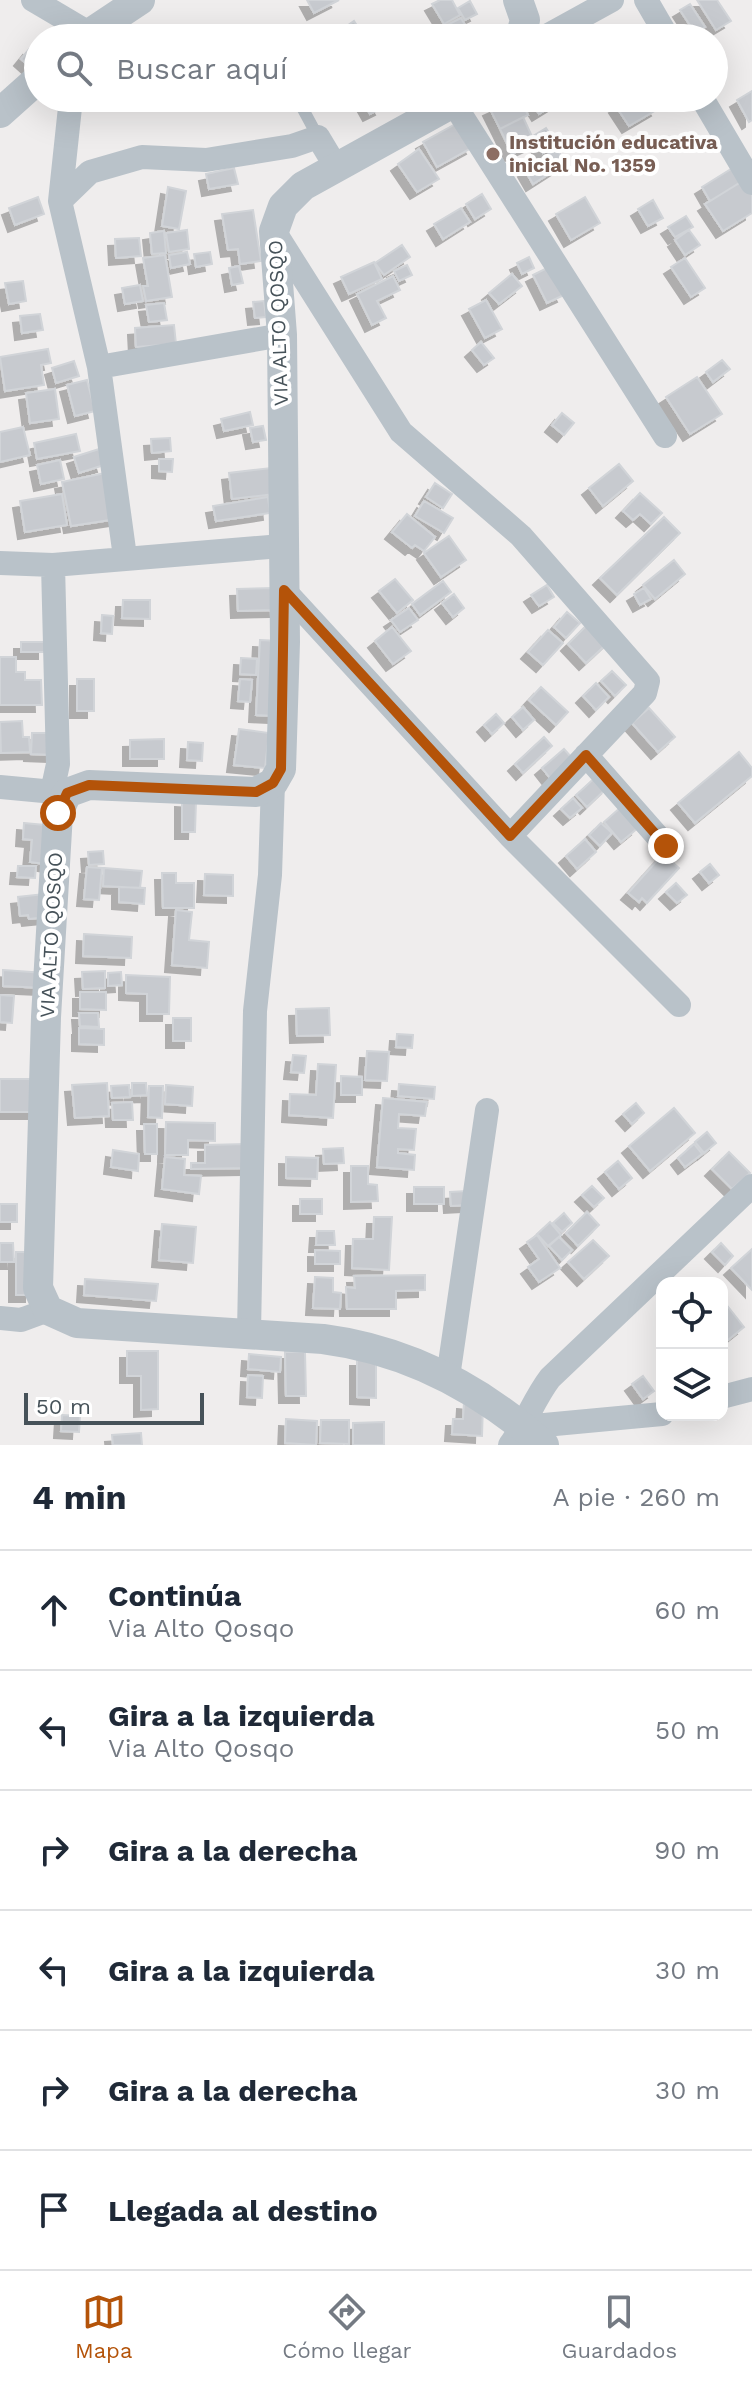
<!DOCTYPE html>
<html lang="es">
<meta charset="utf-8">
<style>
body{margin:0;font-family:"Work Sans",sans-serif;background:#f6f6f7;color:#1f2937}
.controls{position:absolute;right:24px;bottom:24px;display:grid;overflow:hidden;border-radius:16px;box-shadow:0 8px 32px #0002}
.controls button{width:72px;height:72px;display:grid;place-items:center;padding:0;border:0;border-bottom:2px solid #e0e1e3;background:#fff;color:#1f2937;font:40px sans-serif}
.scale{position:absolute;left:24px;bottom:20px;width:180px;box-sizing:border-box;padding-left:8px;border:4px solid #465259;border-top:0;font-size:22px;line-height:28px;white-space:nowrap;color:#465259;-webkit-text-stroke:6px #fff;paint-order:stroke}
.stop{position:absolute;width:24px;height:24px;margin:-18px;border:6px solid #b45309;border-radius:50%;background:#fff}
.stop.end{background:#b45309;border-color:#fff;box-shadow:0 2px 8px #0008}
.list{margin:0;padding:0;list-style:none}
h2{display:flex;justify-content:space-between;align-items:center;height:104px;margin:0;padding:0 32px;font-size:34px}
h2 small{font-size:26px;font-weight:400;color:#747a83}
.list li{display:grid;grid-template-columns:52px 1fr auto;gap:24px;align-items:center;box-sizing:border-box;height:120px;padding:0 32px;border-top:2px solid #e0e1e3}
.list b{display:block;font-size:30px;white-space:nowrap}
.list p{margin:0;font-size:26px;white-space:nowrap;color:#747a83}
.list em{font-size:26px;font-style:normal;color:#747a83}
.icon{flex:none;width:44px;height:44px;fill:none;stroke:currentColor;stroke-width:2;stroke-linecap:round;stroke-linejoin:round}
.map{position:relative;flex:none;width:752px;height:1445px;overflow:hidden}
.search{position:absolute;background:#fff;box-shadow:0 8px 32px #0002;left:24px;right:24px;top:24px;height:88px;display:flex;align-items:center;gap:20px;box-sizing:border-box;padding:0 28px;border-radius:44px;color:#747a83;font-size:30px}
.sheet{height:824px;background:#fff}
nav{display:flex;justify-content:space-around;align-items:center;box-sizing:border-box;height:112px;border-top:2px solid #e0e1e3;background:#fff;font-size:22px;color:#747a83}
nav a{display:grid;justify-items:center;gap:4px}
nav .on{color:#b45309}
.map>svg:first-child{display:block}
</style>
<div class="map">
<svg width="752" height="1445" viewBox="0 0 752 1445">
<defs>
<filter id="shadow"><feDropShadow dx="-7" dy="7" stdDeviation="0" flood-color="#0004"/></filter>
</defs>
<rect width="100%" height="100%" fill="#efeded"/>
<path fill="#c7cacf" stroke="#d1d4d8" stroke-width="2" filter="url(#shadow)" d="M307,0H339L314,13Z
M440,0H452L460,15L444,24L432,4Z
M697,0H717L731,21L716,30Z
M470,1L477,14L465,20L458,8Z
M690,4L705,27L695,33L680,10Z
M461,18L470,34L451,38L445,26Z
M354,21L365,38H330Z
M30,48L38,55L31,68L21,59Z
M752,91V120L749,122L737,100Z
M361,98H376L382,108L370,114Z
M514,98H520L528,115L500,129L490,109Z
M529,98H558L560,101L539,114Z
M630,98H651L658,109L629,126L616,106Z
M523,117L535,143L512,154L500,129Z
M459,122L473,147L437,167L423,142Z
M546,128L557,145L543,153L533,136Z
M419,149L439,179L417,192L398,164Z
M557,149L566,163L533,184L525,170Z
M736,166L744,180L710,201L702,187Z
M234,168L238,184L209,189L206,174Z
M746,179L752,188V213L723,231L705,204Z
M168,187L186,191L179,229L162,226Z
M482,194L491,209L475,219L466,204Z
M38,197L44,214L15,225L9,208Z
M585,197L600,223L571,240L556,214Z
M653,200L663,218L648,226L638,209Z
M461,208L470,222L443,239L434,224Z
M253,210L261,261L240,264L238,249L228,250L222,214Z
M686,216L693,227L675,237L668,227Z
M187,230L189,249L169,252L166,233Z
M689,230L700,245L685,255L675,240Z
M164,231L166,253L152,254L150,233Z
M139,238L141,256L116,258L115,239Z
M402,245L410,257L384,275L375,263Z
M187,252L190,264L171,268L169,255Z
M210,252L212,264L196,267L194,254Z
M165,255L172,297L146,301L143,286H148L143,258Z
M529,257L534,268L522,274L517,263Z
M685,258L705,288L691,297L671,267Z
M374,262L382,279L349,294L341,277Z
M407,265L412,275L399,281L394,271Z
M239,266L243,283L232,285L229,268Z
M549,267L564,295L547,303L533,275Z
M512,274L522,286L499,304L489,293Z
M393,276L400,290L377,301L386,318L372,325L357,294Z
M23,281L26,301L9,304L5,283Z
M140,285L143,301L125,304L122,288Z
M486,300L502,329L485,338L469,309Z
M264,301L266,317L255,318L253,302Z
M164,303L167,320L149,322L146,305Z
M40,314L43,330L22,333L20,316Z
M174,325L176,344L136,347L135,328Z
M481,342L494,358L484,365L472,350Z
M48,349L51,363L41,365L44,385L5,391L0,357Z
M722,360L730,369L713,382L706,372Z
M74,361L79,376L56,383L52,368Z
M697,377L722,414L690,434L666,397Z
M87,380L95,411L75,416L67,385Z
M55,389L59,419L30,423L26,393Z
M250,412L253,425L224,431L221,419Z
M562,413L574,423L564,435L552,425Z
M263,426L266,440L253,442L250,428Z
M23,427L30,455L0,462V432Z
M76,434L80,451L37,459L34,443Z
M170,438L171,451L152,453L151,439Z
M99,449L104,465L79,473L74,457Z
M159,459H173L172,472L159,471Z
M60,460L64,479L41,484L37,465Z
M619,464L633,481L603,506L589,488Z
M271,468L275,494L232,499L229,473Z
M110,472L117,519L71,526L62,482Z
M435,483L452,494L443,508L426,497Z
M640,493L662,513L651,524L640,514L633,520L623,511Z
M62,494L67,525L25,532L20,501Z
M268,497L270,513L216,521L213,506Z
M424,501L453,518L444,533L415,516Z
M407,514L435,537L424,551L415,545L412,548L392,532Z
M664,517L680,533L617,595L600,578Z
M449,536L466,560L441,577L424,553Z
M674,560L685,574L655,599L643,585Z
M395,579L413,600L397,613L379,591Z
M443,581L451,592L420,615L412,604Z
M547,585L554,597L539,606L531,595Z
M275,588L276,610L238,611L237,589Z
M644,588L651,599L640,605L634,594Z
M454,594L464,608L453,617L442,603Z
M123,600H150V619L122,618Z
M409,608L418,620L400,632L391,620Z
M567,612L580,623L566,638L554,627Z
M102,615L113,616L112,634L101,633Z
M591,621L610,641L586,663L568,644Z
M392,627L411,651L393,664L375,641Z
M548,630L563,643L543,665L528,652Z
M260,640L279,641L275,716L256,715Z
M21,642H45V652H21Z
M0,657H16V672H25V680H41L42,705H0Z
M241,658L257,659L256,675L240,674Z
M612,671L626,685L615,696L601,681Z
M77,679H94V711H77Z
M240,679L252,680L250,702L238,701Z
M596,683L609,697L596,710L583,696Z
M541,687L568,712L556,725L529,700Z
M523,707L534,720L523,730L512,717Z
M649,708L675,737L658,752L632,723Z
M496,714L504,723L492,734L484,725Z
M22,721L23,737H29L30,752L1,753L0,722Z
M239,729L269,733L265,768L234,765Z
M32,733H54V755L31,754Z
M544,737L552,746L523,773L515,764Z
M164,739V759H130V740Z
M188,742L203,743L202,761L187,760Z
M564,749L572,758L550,778L542,768Z
M739,752L752,768V776L695,823L678,803Z
M598,775L608,787L587,807L576,795Z
M573,798L582,808L570,818L561,809Z
M182,800L196,801L195,832H182Z
M620,808L638,828L621,842L604,822Z
M24,823L55,826L52,865L30,862L32,840L23,839Z
M601,823L612,833L600,846L589,835Z
M585,839L596,852L577,869L566,856Z
M103,851L104,864L89,865L88,852Z
M663,854L679,868L647,903L642,898L639,902L628,893Z
M710,864L719,875L709,883L700,872Z
M18,866H36L35,878L17,877Z
M87,867L102,868L99,900L84,899Z
M104,868L142,871L140,888L103,886Z
M162,873H176V883H194V908H163Z
M205,874L233,875V896L204,895Z
M676,883L687,895L677,903L666,892Z
M119,887L145,888L144,904L119,902Z
M44,894L47,917L29,919L28,915L20,916L18,897Z
M176,910L192,912L189,940L209,942L207,968L172,965Z
M84,934L132,937L131,958L83,956Z
M3,970L45,973L44,988L3,986Z
M105,971V988L83,989L82,972Z
M121,972L122,985L108,986V973Z
M126,975L170,977L169,1014H147V994L126,993Z
M80,992H106V1010L80,1009Z
M0,995L14,996L12,1023L0,1022Z
M329,1008L330,1035L297,1036L296,1009Z
M79,1013H98L99,1027L80,1026Z
M173,1018H191V1041H173Z
M79,1028L104,1029V1045L79,1044Z
M397,1034L413,1035L412,1048L396,1047Z
M367,1051L389,1052L387,1081L365,1080Z
M293,1055L306,1056L304,1073L291,1072Z
M318,1064L336,1065L333,1118L289,1115L290,1094L316,1095Z
M341,1076L362,1077V1095H341Z
M0,1079H42V1112H0Z
M107,1083L109,1116L75,1118L72,1085Z
M132,1083H146L147,1095L132,1096Z
M399,1084L435,1087L434,1099L398,1096Z
M129,1085L130,1097L112,1098L111,1086Z
M166,1085L193,1087L192,1106L165,1104Z
M149,1086H163L162,1118L148,1117Z
M383,1098L427,1102L425,1116L399,1114L398,1128L416,1129L414,1150L398,1149V1153L415,1155L414,1170L377,1167Z
M132,1102L133,1120H113L112,1103Z
M636,1103L644,1113L632,1124L623,1114Z
M674,1108L695,1133L650,1171L629,1146Z
M166,1122L215,1123V1141L188,1140V1155H165Z
M144,1124H157V1154H145Z
M707,1132L716,1143L704,1153L695,1142Z
M247,1144L248,1168L191,1169V1163H205V1145Z
M694,1144L702,1154L685,1167L678,1158Z
M343,1148L344,1163L324,1164L323,1149Z
M113,1150L139,1154L138,1171L111,1167Z
M729,1152L750,1173L732,1189L712,1169Z
M165,1157L185,1159L184,1175L201,1176L199,1194L162,1189Z
M286,1157L318,1158L317,1179L286,1178Z
M618,1161L632,1178L619,1189L605,1172Z
M351,1166H368V1184L377,1185L378,1201L351,1202Z
M592,1186L604,1198L594,1207L582,1195Z
M414,1187H444V1204H414Z
M467,1191L468,1205L451,1206L450,1192Z
M300,1199H322V1214H300Z
M0,1204H17V1222H0Z
M587,1212L599,1225L578,1246L566,1233Z
M564,1213L572,1223L562,1232L553,1223Z
M374,1217H392L389,1270L352,1268L353,1239H373Z
M550,1222L561,1235L548,1246L537,1234Z
M162,1224L196,1227L193,1263L159,1260Z
M317,1231H334L335,1245H316Z
M537,1235L560,1268L539,1282L528,1267L539,1259L527,1242Z
M559,1237L572,1250L562,1260L549,1246Z
M593,1240L609,1256L584,1279L568,1262Z
M0,1243H13L14,1262H0Z
M721,1243L733,1256L725,1265L712,1252Z
M752,1249V1290L731,1268Z
M315,1250L340,1251V1264H315Z
M16,1252H32V1295H16Z
M425,1275V1290L396,1291V1309H347L346,1287L355,1288L354,1276Z
M315,1277L333,1278V1292L341,1293L340,1309L313,1308Z
M85,1279L158,1284L156,1301L84,1295Z
M722,1299L744,1327L723,1344L722,1342Z
M127,1351H158V1409L141,1410V1376H127Z
M285,1352H305L306,1396H286Z
M249,1354L281,1357L280,1372L248,1369Z
M357,1359H376V1398L357,1397Z
M248,1375L263,1376L262,1398L247,1397Z
M643,1376L654,1391L643,1399L632,1384Z
M464,1402L483,1404L482,1436L452,1434L453,1419H463Z
M62,1415L80,1416L79,1432L61,1431Z
M286,1419L317,1421L316,1445L285,1443Z
M321,1420H349V1444L320,1443Z
M384,1422V1445H353V1423Z
M141,1433L142,1445H113L112,1435Z"/>
<g fill="none" stroke-linecap="round" stroke-linejoin="round">
<path stroke="#b9c2c9" stroke-width="12" d="M297,98L318,137"/>
<path stroke="#b9c2c9" stroke-width="24" d="M33,0L89,33L87,38
M646,0L668,38
M543,38L612,0
M71,98L60,201L99,367L125,557
M702,98L752,183
M454,104L665,436
M60,201L90,172L142,157L206,160L292,146L318,137L336,167
M274,231L401,432L521,536L648,681L645,693L510,836
M99,367L282,335
M0,563L53,565L282,546
M284,590L510,836L679,1005
M586,755L666,846
M0,787L65,793
M52,792L58,764L53,565
M0,1318L21,1320L48,1310
M249,1333L255,1011L270,875L273,783
M448,1377L487,1110
M722,1397L752,1389
M523,1427L662,1414
M510,1445C526,1423 534,1399 550,1378L752,1186"/>
<path stroke="#b9c2c9" stroke-width="30" d="M518,0L525,20L520,38
M83,38L140,0
M462,98L303,186L283,206L274,231L282,335L285,642L281,769L273,783L256,792L89,785L67,793L58,813L46,1017L38,1288L48,1310L77,1323L323,1339C408,1350 481,1389 544,1445
M0,113L38,79"/>
</g>
<g fill="none" stroke-linecap="round" stroke-linejoin="round">
<path stroke="#b45309" stroke-width="10" d="M58,813L67,793L89,785L256,792L273,783L281,769L284,590L510,836L586,755L666,846"/>
</g>
<circle fill="#8d6e63" stroke="#fff" stroke-width="3" cx="493" cy="154" r="8"/>
<g text-anchor="middle" stroke-width="8" stroke-linejoin="round" paint-order="stroke">
<g font-size="20" font-weight="bold" fill="#785e54" stroke="#fff" text-anchor="start">
<text x="509" y="149">Institución educativa<tspan x="509" dy="23">inicial No. 1359</tspan></text>
</g>
<g font-size="20" fill="#465259" stroke="#fff">
<text transform="translate(278 323) rotate(-92)" y="7">VIA ALTO QOSQO</text>
<text transform="translate(51 935) rotate(-87)" y="7">VIA ALTO QOSQO</text>
</g>
</g>
</svg>
<div class="controls">
<button><svg class="icon" aria-label="locate" viewBox="0 0 24 24"><circle cx="12" cy="12" r="6"/><path d="M12 2v4M12 18v4M2 12h4M18 12h4"/></svg></button>
<button><svg class="icon" aria-label="layers" viewBox="0 0 24 24"><path d="M12 4l9 5-9 5-9-5zM3 14l9 5 9-5"/></svg></button>
</div>
<div class="scale">50 m</div>
<div class="stop" style="left:58px;top:813px"></div>
<div class="stop end" style="left:666px;top:846px"></div>
<div class="search"><svg class="icon" aria-label="search" viewBox="0 0 24 24"><circle cx="10" cy="10" r="6"/><path d="M15 15l6 6"/></svg>Buscar aquí</div>
</div>
<section class="sheet">
<h2>4 min<small>A pie · 260 m</small></h2>
<ul class="list">
<li><svg class="icon" aria-label="ahead" viewBox="0 0 24 24"><path d="M12 20V5M6 11l6-6 6 6"/></svg><div><b>Continúa</b><p>Via Alto Qosqo</p></div><em>60 m</em></li>
<li><svg class="icon" aria-label="left" viewBox="0 0 24 24"><path d="M17 20v-9H6M10 6l-5 5 5 5"/></svg><div><b>Gira a la izquierda</b><p>Via Alto Qosqo</p></div><em>50 m</em></li>
<li><svg class="icon" aria-label="right" viewBox="0 0 24 24"><path d="M7 20v-9h11M14 6l5 5-5 5"/></svg><div><b>Gira a la derecha</b></div><em>90 m</em></li>
<li><svg class="icon" aria-label="left" viewBox="0 0 24 24"><path d="M17 20v-9H6M10 6l-5 5 5 5"/></svg><div><b>Gira a la izquierda</b></div><em>30 m</em></li>
<li><svg class="icon" aria-label="right" viewBox="0 0 24 24"><path d="M7 20v-9h11M14 6l5 5-5 5"/></svg><div><b>Gira a la derecha</b></div><em>30 m</em></li>
<li><svg class="icon" aria-label="arrive" viewBox="0 0 24 24"><path d="M6 21V4h12l-3 4 3 4H6"/></svg><div><b>Llegada al destino</b></div></li>
</ul>
</section>
<nav>
<a class="on"><svg class="icon" aria-label="map" viewBox="0 0 24 24"><path d="M3 6l6-2 6 2 6-2v14l-6 2-6-2-6 2zM9 4v14M15 6v14"/></svg>Mapa</a>
<a><svg class="icon" aria-label="directions" viewBox="0 0 24 24"><path d="M12 3l9 9-9 9-9-9zM9 14v-3h6M13 9l2 2-2 2"/></svg>Cómo llegar</a>
<a><svg class="icon" aria-label="saved" viewBox="0 0 24 24"><path d="M7 4h10v16l-5-4-5 4z"/></svg>Guardados</a>
</nav>
